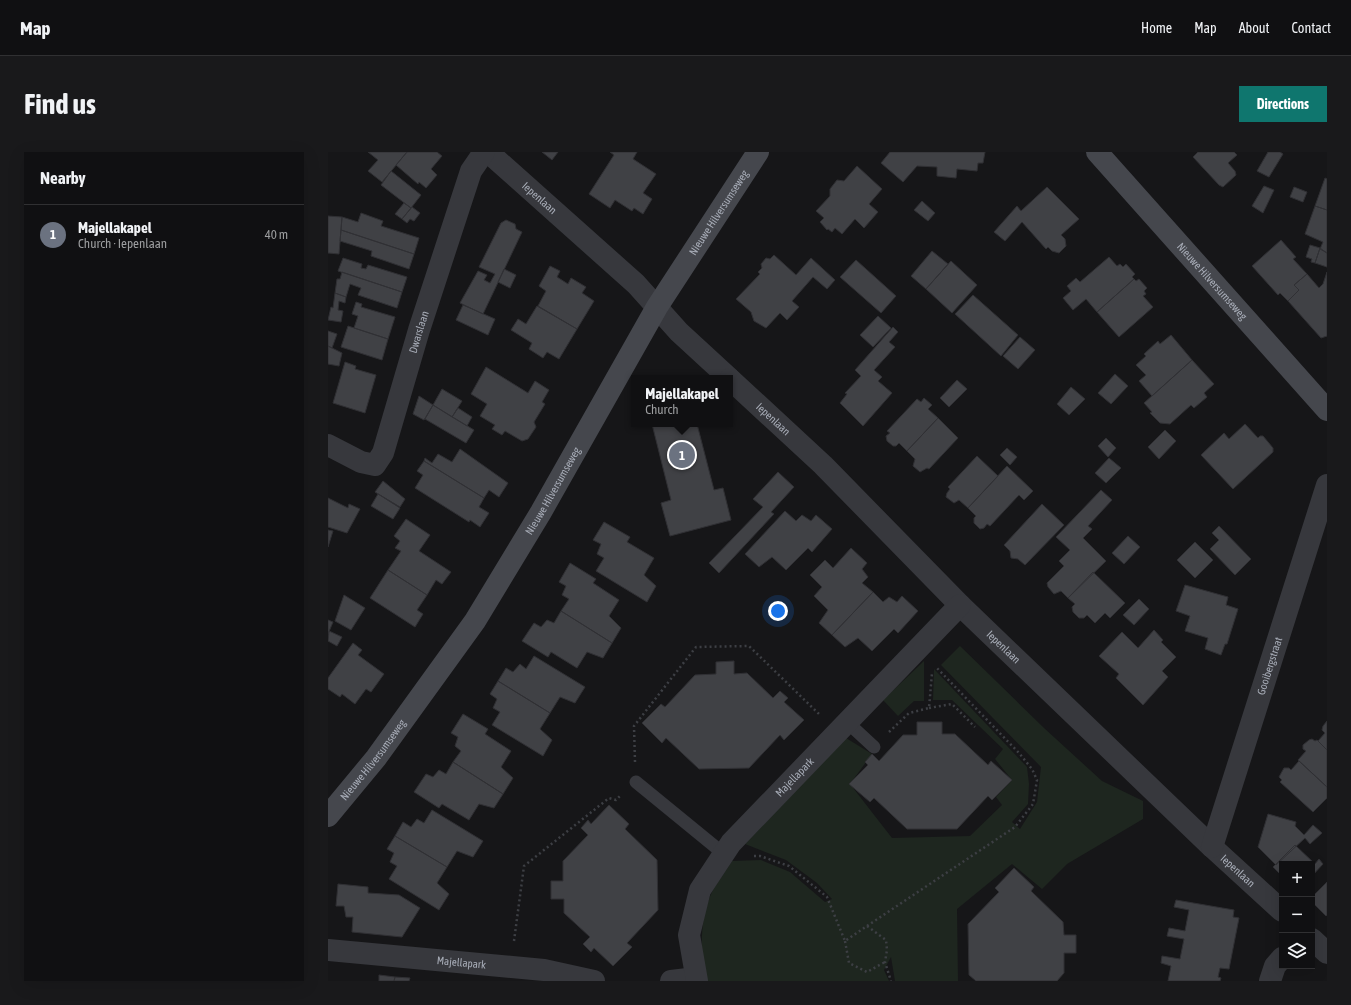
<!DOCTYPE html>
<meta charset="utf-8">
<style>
body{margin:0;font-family:"Asap Condensed",sans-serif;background:#19191b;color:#f1f3f6}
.controls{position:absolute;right:12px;bottom:12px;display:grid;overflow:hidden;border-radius:0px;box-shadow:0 4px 16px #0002}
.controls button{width:36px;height:36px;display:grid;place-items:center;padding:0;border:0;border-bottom:1px solid #303032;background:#101012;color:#f1f3f6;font:20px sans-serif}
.you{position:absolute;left:450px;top:459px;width:14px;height:14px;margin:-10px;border:3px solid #fff;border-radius:50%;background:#1a73e8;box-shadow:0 0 0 6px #1a73e833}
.badge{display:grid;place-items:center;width:26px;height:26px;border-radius:50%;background:#0f766e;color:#fff;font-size:13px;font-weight:700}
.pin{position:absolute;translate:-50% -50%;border:2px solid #fff;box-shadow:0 1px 4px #0006}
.popup{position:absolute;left:303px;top:223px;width:102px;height:52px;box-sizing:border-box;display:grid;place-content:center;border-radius:0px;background:#101012;filter:drop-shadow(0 1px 3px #0005);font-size:13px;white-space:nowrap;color:#9c9d9f}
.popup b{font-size:15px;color:#f1f3f6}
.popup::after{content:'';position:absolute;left:50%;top:100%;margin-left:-8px;border:8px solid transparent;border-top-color:#101012}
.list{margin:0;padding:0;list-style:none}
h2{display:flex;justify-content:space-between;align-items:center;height:52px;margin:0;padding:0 16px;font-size:17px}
h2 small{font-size:13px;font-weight:400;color:#9c9d9f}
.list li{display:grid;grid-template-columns:26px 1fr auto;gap:12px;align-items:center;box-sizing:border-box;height:60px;padding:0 16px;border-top:1px solid #303032}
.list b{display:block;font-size:15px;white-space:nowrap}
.list p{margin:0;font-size:13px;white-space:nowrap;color:#9c9d9f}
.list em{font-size:13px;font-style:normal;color:#9c9d9f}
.icon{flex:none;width:22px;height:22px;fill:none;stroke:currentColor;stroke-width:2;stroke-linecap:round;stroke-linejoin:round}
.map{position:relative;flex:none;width:999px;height:829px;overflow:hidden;border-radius:0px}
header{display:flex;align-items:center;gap:24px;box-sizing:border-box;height:56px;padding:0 20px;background:#101012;border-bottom:1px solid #303032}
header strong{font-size:19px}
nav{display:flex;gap:22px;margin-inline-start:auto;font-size:14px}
.intro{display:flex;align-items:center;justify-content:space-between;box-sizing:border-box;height:96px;padding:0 24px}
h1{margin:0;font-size:28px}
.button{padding:10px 18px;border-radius:0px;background:#0f766e;color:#fff;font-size:14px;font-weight:700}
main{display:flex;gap:24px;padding:0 24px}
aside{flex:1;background:#101012;border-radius:0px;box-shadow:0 4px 16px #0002}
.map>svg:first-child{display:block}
</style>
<header>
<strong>Map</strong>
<nav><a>Home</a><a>Map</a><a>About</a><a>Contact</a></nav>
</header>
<div class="intro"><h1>Find us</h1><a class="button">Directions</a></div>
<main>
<aside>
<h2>Nearby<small></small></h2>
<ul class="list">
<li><span class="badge" style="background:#6b7280">1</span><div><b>Majellakapel</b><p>Church · Iepenlaan</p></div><em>40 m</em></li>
</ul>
</aside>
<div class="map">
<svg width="999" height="829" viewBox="0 0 999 829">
<rect width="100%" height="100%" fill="#161618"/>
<path fill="#1e261f" d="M632,494L716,576L774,629L815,649V667L739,712L714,737L684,712L629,757L630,829H567L563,805L556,818L561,829H378C371,803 372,762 385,738C391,728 398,719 404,709L433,708L462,720L497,750L504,747L489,731L458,708L417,692L518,586L544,602L522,632L564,686L642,684L674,653L668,645L684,628L667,607L675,597L624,548H605L606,517L699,615L701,632L700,652L684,670L692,677L709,650L713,615L613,513Z
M596,509V549H586L570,564L555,548Z"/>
<path fill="#404145" stroke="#303034" d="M40,0H79L54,30L40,19L50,8Z
M79,0H109L114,4L103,17L109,23L98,36L91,30L90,32L68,13Z
M214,0H230L224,8Z
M282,0H309L305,7L328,22L315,41L324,47L315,62L306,56L304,59L287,48L282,56L261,42L286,3Z
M562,0H657L655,11H650L649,19L629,17L628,26L609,24V15L589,14L575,30L553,11Z
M870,0H906L909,3L900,11L907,19L908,23L895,35L891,33L865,5Z
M940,0H952L955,2L941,25L929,19Z
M529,14L554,37L541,52L550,60L536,76L527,67L514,82L507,76L504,80L500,77L499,78L492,70L496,66L488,59L502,44V37L509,28L516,29Z
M63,19L93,43L83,56L53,33Z
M997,26L999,27V58L987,54Z
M936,34L946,38L935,61L924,54Z
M719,35L751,67L733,83L737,87L738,94L731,101L724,99L720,95L718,97L694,70L677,89L666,80L689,54L693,59Z
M966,35L979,40L975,50L962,45Z
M594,49L607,61L600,69L586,58Z
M76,51L83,56L74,67L67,62Z
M987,54L999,58V101L992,97L995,90L977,82Z
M84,55L92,61L86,69L82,67L79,71L74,67Z
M33,61L55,69L53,74L91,86L86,102L13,78L14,65L30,70Z
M0,64L14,65L11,102L0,101Z
M178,68L187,72L188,77L194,80L155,162L132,151L150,119L159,123L156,128L162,131L167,122L151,115L173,71Z
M13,78L86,102L81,117L43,104L44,99L12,89Z
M953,88L968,105L965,107L979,122L966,133L971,138L960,149L952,141L950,143L924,114Z
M982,93L992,96L987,111L983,110L984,107L978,105Z
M992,96L999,101V115L987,111Z
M604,99L620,112L598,137L583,124Z
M446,103L468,123L483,106L507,128L499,137L485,125L464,149L471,155L459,168L452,161L438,176L426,169L423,160L408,147L432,122L430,120L434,116L433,112L438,106L442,107Z
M781,105L789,114L792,112L795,115L798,112L807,122L804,125L806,127L769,160L758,147L745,158L735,146L743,139L739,134L748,126L752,130Z
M15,106L34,112L33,116L38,117L40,113L79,125L74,140L10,119Z
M528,108L568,144L553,161L512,125Z
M623,109L649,133L624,161L598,137Z
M222,114L232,119L229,125L240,132L243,126L258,135L254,141L266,149L249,177L210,154L218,139L211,134Z
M176,117L188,123L182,136L170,130Z
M14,120L74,140L69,156L30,143L33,136L22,132L18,145L7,141L9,127H12Z
M999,120V184L993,186L960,149L971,138L966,133L979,122L991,136L995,132Z
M806,127L808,129L811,127L819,136L816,139L818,142L815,144L825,155L791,185L769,160Z
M7,141L18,145L17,151L11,149L10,158L15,159L13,170L0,168L3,155L5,156Z
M645,143L690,183L673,204L627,162Z
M28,150L34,152L33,155L67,165L60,187L26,176L30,164L24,162Z
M135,153L167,167L160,183L128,168Z
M209,154L249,177L231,207L219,200L215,206L201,197L204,191L183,178L190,167L198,172Z
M550,164L563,176L545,195L532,183Z
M20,174L60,187L54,208L13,195Z
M565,175L570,180L561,190L567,195L546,218L554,225L550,229L564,241L535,274L512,251L519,242L517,241L533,224L527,218Z
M0,179L9,182L4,196L0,194Z
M843,183L864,208L824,244L811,229L818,223L808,213L818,204L816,202L830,189L832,192Z
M692,185L707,198L690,217L675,204Z
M0,194L14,201L11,214L0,212Z
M864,208L886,232L876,241L879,245L866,256L863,253L842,272L832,271L822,261L824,260L816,251Z
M17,210L28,214L27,217L48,223L37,261L5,251Z
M158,215L200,241L207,229L221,238L214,250L217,252L206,270L208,275L200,287L194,289L177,279L174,283L164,277L167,273L152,264L159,252L143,242Z
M787,222L800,234L783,252L770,241Z
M629,228L639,237L621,255L612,246Z
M743,235L757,247L741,263L729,252Z
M114,237L134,249L124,265L105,253Z
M91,244L105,253L96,268L85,262Z
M596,246L604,253L600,257L610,266L579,299L571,291L568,294H565L559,289L558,284L562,281L559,279L589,247L593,250Z
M105,253L146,278L138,291L97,267Z
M130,256L144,265L139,274L124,265Z
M610,266L630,286L601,317L599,316L592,320L585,314L587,307L579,299Z
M324,272H369L386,338L395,336L403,368L342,384L333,351L343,348Z
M917,272L930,286L932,284H935L945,296V300L905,337L873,303L896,281L901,287Z
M837,278L848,289L831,307L820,295Z
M778,286L788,296L780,305L770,294Z
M679,296L689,305L682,313L672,303Z
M132,297L180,331L171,345L161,338L156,346L96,309L97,306L104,311L110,302L124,310Z
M649,304L670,324L640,356L631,348L626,351L618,345L619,341L622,337L620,335Z
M781,306L793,316L778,331L767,321Z
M96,309L156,346L151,355L161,361L152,375L142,368L141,370L87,336L95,323L89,319Z
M679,314L705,339L696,348L691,343L662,374L659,372L656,376L652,377L646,371V366L648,364L640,356Z
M450,320L466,335L443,360L446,362L391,421L381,411L435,355L425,347Z
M55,329L77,347L72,355L47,340Z
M773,338L784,348L760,374L764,377L755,386L778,409L740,446L733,439L726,442L720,435L719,431L736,414L731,409L742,398L728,385Z
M50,342L72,356L65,367L43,354Z
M0,346L20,356L21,352L32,357L19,381L0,375Z
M714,352L736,373L697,413L690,407L683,406L682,399L676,393Z
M457,359L468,369L474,363L483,369L488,363L504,377L484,400L480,396L458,418L444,405L431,415L417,402Z
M78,367L102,383L91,399L123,420L114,432L108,428L99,443L60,418L73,399L67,396L72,389L66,384Z
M276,370L302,385L299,390L326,406L316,423L328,434L319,450L268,419L276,406L269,402L273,392L265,388Z
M891,374L923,407L907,423L882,397L891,388L884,381Z
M0,378L5,379L0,395Z
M800,384L812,395L796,412L784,401Z
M867,390L885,408L867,426L849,408Z
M523,396L539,411L534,417L540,425L534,431L545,440L504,483L491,471L500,458L486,444L494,435L482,423L497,408L505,416Z
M242,411L268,427L265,431L291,448L281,464L293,476L284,491L233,459L241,447L234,443L238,434L231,430Z
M60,418L99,443L89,458L95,462L87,475L42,446Z
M765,420L797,451L782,466L777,461L767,471L759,463L756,466H751L745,460L744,455L747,452L740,446Z
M857,433L900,445L898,453L910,457L899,492H897L893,503L877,497L880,486L857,479L862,464L848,459Z
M545,440L555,450L561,445L569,450L574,444L590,459L570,481L566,477L544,499L530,486L517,495L504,483Z
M16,443L37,456L23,478L7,469Z
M811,447L821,457L806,473L795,463Z
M233,459L284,491L275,506L259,500L249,516L223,500L220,505L194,489L206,471L213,475L219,468L226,471Z
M0,468L5,470L0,482Z
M826,478L835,488L833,490L848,505L834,519L840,525L815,553L788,526L791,522L771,504L794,480L810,496Z
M1,479L14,485L9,494L0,489Z
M25,491L34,498L30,503L56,522L43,540L38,537L27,552L14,542L12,545L0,537V526Z
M206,504L257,535L247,551L232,545L222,561L170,529L178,516L185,520L192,512L198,517Z
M406,509V522L419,521L445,546L452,539L460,546L456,550L476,568L456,588L452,583L421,616L371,617L338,586L334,591L314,571L333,552L337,555L367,523L388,522V510Z
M170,529L222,561L212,577L224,588L215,604L164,573L172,560L165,556L169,547L162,542Z
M135,562L160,577L157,582L183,599L173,615L185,626L175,642L125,610L133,599L127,594L130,585L123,581Z
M999,569V598L990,589L997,581L994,578L995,574Z
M589,570H614V582H627L660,613L663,609L684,628L664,648L660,644L629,677H579L546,646L542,650L521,632L540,613L537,610L544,602L551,609L575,583H589Z
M984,587L987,589L989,588L999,598V635L970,608L978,599L975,597V593L981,588Z
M971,609L999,635V646L985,660L952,630L954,628L951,625L956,616H961L963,618Z
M125,610L175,642L166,656L151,652L141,668L114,652L111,656L86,640L98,622L105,625L111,618L118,622Z
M281,653L301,672L297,677L329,708L330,758L299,791L304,795L285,814L266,796L263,800L255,792L262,785L236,761V747H223V729H235V709L260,683L253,676L260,668L263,672Z
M104,658L155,689L145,705L129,699L119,715L67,684L75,670L83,675L89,667L96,671Z
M940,662L968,670L967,674L976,683L985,673L994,681L982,692L977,686L948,713L930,695Z
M67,684L119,715L109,731L121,742L111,758L61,727L69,714L62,710L66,701L59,697Z
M967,693L987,712L991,707L995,712L984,724V712H954V724L945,715Z
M686,716L706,735L703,739L735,770L736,783H748V801H736V821L729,829H648L641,823L640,772L671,740L667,736Z
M999,730V763L998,764L984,750V745Z
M10,732L40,735V741L71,743L92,756L74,785L24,780L25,765H18L16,754H8Z
M848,748L906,758L905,765L911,766L901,817L892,816L890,825L893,826L892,829H840L843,814L833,811L834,804L852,807L856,787L839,784L841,776L857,779L861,758L846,755Z
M51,823L67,825L66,829H51Z
M67,825L82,826L81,829H66Z"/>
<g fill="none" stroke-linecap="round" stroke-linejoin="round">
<path stroke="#3d3f44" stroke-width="2.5" stroke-dasharray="2 3" stroke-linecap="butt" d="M601,556L624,552L647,575
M561,580L581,561L601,556L604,521
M307,610L306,574L368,495L421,494L491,562
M426,704H432L461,714L499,745L517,789L539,774L558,788L559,798L557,810L563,829
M539,774L687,675L705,652L709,628L704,617L691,601L608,515
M186,789L196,714L281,646L288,648L292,644
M517,789L521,811L539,820L557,810"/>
<path stroke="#37383d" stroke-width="13" d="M519,570L546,595
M308,630L396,702"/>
<g stroke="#37383d" stroke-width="22">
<path id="s1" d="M160,0L308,132L351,180L401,226"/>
<path id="s2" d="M402,227L495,313L632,453L884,695L954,759"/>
<path id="s3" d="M0,293L33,310L47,313L55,301L91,178L143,19L156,0"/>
<path id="s4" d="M884,695L999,333"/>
<path d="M984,787L999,801"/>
<path id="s5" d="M0,798L216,818L266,829"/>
<path d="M343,829L368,826"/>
<path id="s6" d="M369,829L361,783L372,738L403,691L632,453"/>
<path d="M942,829L947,814L954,806"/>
</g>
<g stroke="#45474d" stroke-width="22">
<path id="s7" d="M769,0L999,258"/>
<path id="s8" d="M0,664L48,606L147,469L213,360L329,155L430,0"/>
</g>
</g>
<g text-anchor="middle" stroke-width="3.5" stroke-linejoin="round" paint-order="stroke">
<g font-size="11" fill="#a8adb8" stroke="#111113">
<text dy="4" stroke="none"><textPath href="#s1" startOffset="69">Iepenlaan</textPath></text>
<text dy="4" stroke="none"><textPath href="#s8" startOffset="720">Nieuwe Hilversumseweg</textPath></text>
<text dy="4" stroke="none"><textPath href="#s7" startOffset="173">Nieuwe Hilversumseweg</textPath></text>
<text dy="4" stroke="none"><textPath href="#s3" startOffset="192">Dwarslaan</textPath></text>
<text dy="4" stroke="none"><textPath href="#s2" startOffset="59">Iepenlaan</textPath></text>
<text dy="4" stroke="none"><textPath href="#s8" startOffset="396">Nieuwe Hilversumseweg</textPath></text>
<text dy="4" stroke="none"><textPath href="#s2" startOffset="383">Iepenlaan</textPath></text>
<text dy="4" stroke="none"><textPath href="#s4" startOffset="190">Gooibergstraat</textPath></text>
<text dy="4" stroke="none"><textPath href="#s8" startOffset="72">Nieuwe Hilversumseweg</textPath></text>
<text dy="4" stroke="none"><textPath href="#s6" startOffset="241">Majellapark</textPath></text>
<text dy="4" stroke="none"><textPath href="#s2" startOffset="707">Iepenlaan</textPath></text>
<text dy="4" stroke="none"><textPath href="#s5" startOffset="134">Majellapark</textPath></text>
</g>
</g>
</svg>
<div class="controls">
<button>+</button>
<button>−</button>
<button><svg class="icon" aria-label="layers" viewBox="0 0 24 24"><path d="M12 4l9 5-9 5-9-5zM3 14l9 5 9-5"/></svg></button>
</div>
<div class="you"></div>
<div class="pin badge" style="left:354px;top:303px;background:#6b7280">1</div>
<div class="popup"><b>Majellakapel</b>Church</div>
</div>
</main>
